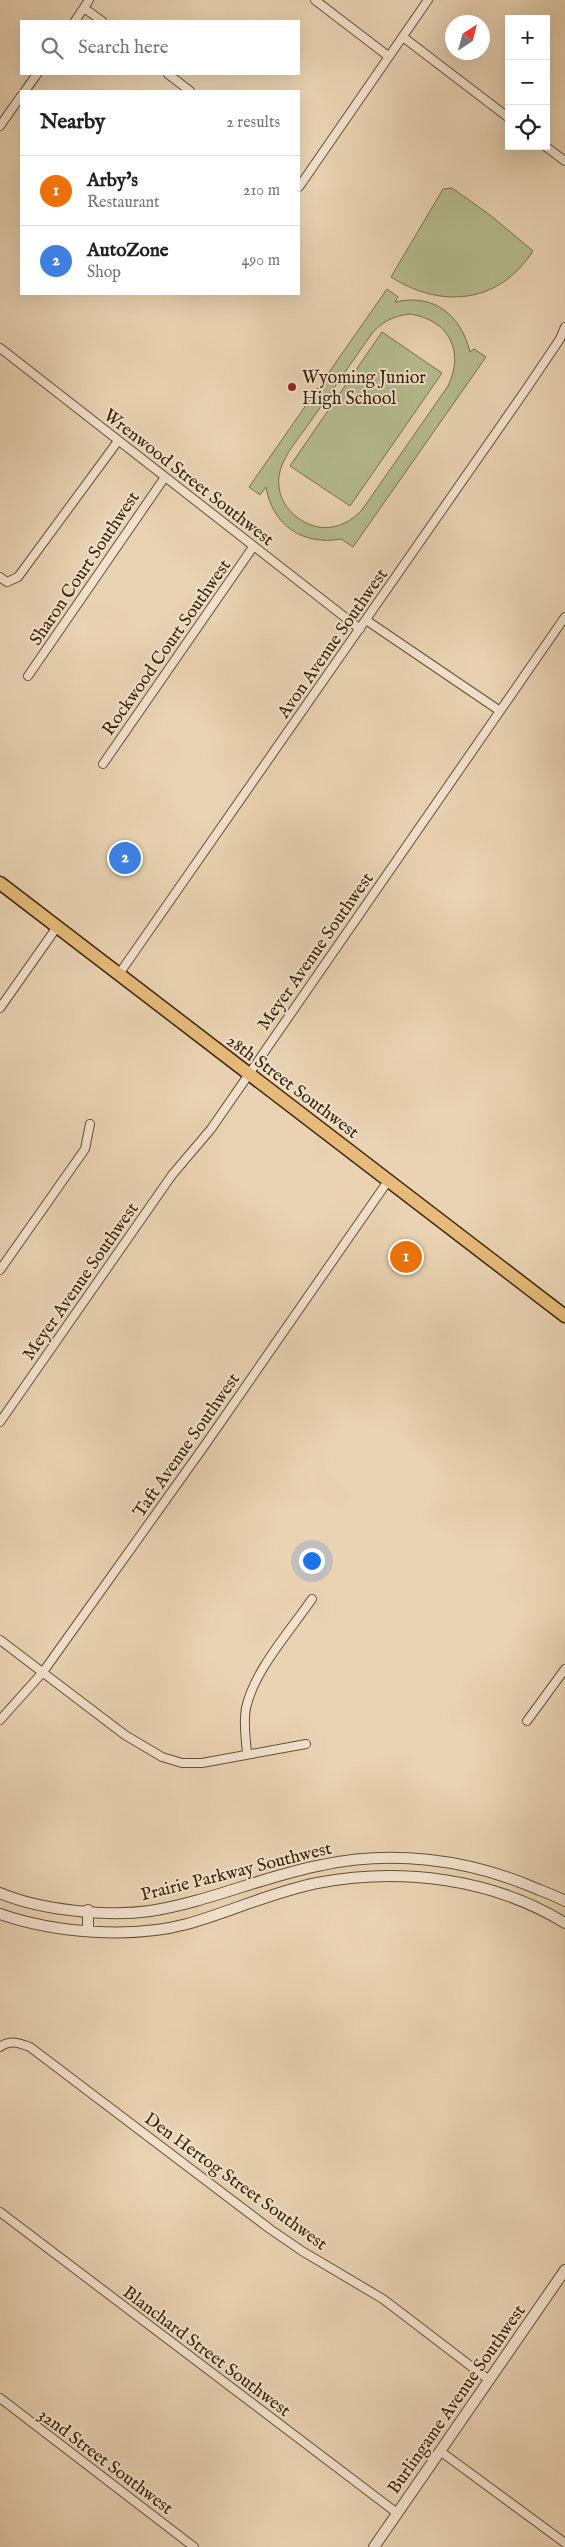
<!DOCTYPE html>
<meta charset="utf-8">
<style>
body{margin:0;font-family:"IM FELL English",serif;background:#f6f6f6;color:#222}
.controls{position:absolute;right:15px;top:15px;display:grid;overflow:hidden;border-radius:0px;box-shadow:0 5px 20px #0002}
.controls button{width:45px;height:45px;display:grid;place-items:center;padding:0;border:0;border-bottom:1px solid #e0e0e0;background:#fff;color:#222;font:25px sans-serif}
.compass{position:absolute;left:445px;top:15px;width:45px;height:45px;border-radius:50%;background:#fff;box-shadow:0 5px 20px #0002;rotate:36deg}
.you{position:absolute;left:311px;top:1560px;width:18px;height:18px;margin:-12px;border:4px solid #fff;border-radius:50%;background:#1a73e8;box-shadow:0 0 0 8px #1a73e833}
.badge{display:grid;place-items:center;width:32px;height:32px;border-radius:50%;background:#0b8043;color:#fff;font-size:16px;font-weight:700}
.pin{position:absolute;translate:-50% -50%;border:2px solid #fff;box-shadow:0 1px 5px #0006}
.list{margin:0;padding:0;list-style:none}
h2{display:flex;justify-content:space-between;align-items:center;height:65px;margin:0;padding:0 20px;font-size:21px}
h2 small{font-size:16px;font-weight:400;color:#767676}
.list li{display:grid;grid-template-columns:32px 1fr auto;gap:15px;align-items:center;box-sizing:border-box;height:70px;padding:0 20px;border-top:1px solid #e0e0e0}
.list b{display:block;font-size:19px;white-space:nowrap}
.list p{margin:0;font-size:16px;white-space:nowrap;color:#767676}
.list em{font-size:16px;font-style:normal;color:#767676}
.icon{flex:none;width:28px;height:28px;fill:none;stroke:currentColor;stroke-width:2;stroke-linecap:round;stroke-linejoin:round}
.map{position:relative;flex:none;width:565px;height:2547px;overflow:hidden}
.search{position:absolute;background:#fff;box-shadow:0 5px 20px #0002;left:20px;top:20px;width:280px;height:55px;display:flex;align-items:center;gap:12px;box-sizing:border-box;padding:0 18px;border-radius:0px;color:#767676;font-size:19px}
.panel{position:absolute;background:#fff;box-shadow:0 5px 20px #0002;left:20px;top:90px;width:280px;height:205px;border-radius:0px}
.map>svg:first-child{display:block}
</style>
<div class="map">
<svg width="565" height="2547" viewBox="0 0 565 2547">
<rect width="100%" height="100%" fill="#ead3b3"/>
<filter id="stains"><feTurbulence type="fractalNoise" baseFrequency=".004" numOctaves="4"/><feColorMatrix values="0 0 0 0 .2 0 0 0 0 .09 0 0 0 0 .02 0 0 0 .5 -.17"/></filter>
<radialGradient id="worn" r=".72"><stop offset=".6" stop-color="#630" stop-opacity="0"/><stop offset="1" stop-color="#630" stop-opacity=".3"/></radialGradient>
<path fill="#b5bc8e" stroke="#77704a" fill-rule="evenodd" d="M452,188L490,215L533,251C499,304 441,309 391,277L443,189Z
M387,289L398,297L395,302C434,293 461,315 470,352L474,349L486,357L353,547L341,539C303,546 272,525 266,487L260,495L249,487ZM410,314C449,320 465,351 448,386L362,510C349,524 330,532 311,525C289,517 274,495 280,471C285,453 300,437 310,422C331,392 352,362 373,332C385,320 394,316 410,314Z
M382,332L442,373L350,506L290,466Z"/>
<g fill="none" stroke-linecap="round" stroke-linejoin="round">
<defs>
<path id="minor" d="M315,0L388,56
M84,8L102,21
M75,21L89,0
M403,37L509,118
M168,74L190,91
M25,91L37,74
M0,126L21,96
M545,146L565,161
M299,187L428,0
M0,348L360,629
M0,577L7,582L18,577L118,441
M366,620L500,711
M28,676L165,477
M103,764L253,547
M119,974L527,388L560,339L565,327
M0,1008L57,927
M0,1270L85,1149L90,1124
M0,1422L172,1175L211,1129L565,617
M0,1640L125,1735L162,1757L182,1763H202L306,1744
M0,1720L43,1672L205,1445L388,1181
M527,1721L565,1669
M247,1754C246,1739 243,1723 246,1708C254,1671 290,1631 312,1599
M0,2047C10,2039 19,2043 30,2047L270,2229L302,2251L383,2299L489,2380
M0,2212L397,2513
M0,2398L194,2547
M440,2451L565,2543"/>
<path id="tertiary" d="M0,1893C40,1910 108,1917 150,1911C208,1902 264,1876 322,1865C392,1850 465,1859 530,1886C542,1891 554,1895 565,1901
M0,1914C54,1933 131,1939 187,1924C230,1912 272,1892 317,1883C400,1867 492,1878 565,1923
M88,1930V1910
M374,2547L565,2270"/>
<path id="primary" d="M0,883L565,1316"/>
</defs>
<use href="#minor" stroke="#655032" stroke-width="10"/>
<use href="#tertiary" stroke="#655032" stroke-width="12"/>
<use href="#primary" stroke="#392507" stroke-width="15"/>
<use href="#minor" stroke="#f1e2ce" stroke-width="8"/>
<use href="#tertiary" stroke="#f1e2ce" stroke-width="10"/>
<use href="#primary" stroke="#e5ba7a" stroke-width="12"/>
</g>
<circle fill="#8f2418" stroke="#f1e2ce" stroke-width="2" cx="292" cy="387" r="5"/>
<g text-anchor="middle" stroke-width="4" stroke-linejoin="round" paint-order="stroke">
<g font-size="18" fill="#392507" stroke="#f1e2ce" text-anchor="start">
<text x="302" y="383">Wyoming Junior<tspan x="302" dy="21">High School</tspan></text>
</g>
<g font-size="18" fill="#392507" stroke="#f1e2ce">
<text transform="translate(189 477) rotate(38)" y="6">Wrenwood Street Southwest</text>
<text transform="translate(84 568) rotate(-56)" y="6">Sharon Court Southwest</text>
<text transform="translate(332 643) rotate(-55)" y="6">Avon Avenue Southwest</text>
<text transform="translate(166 647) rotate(-55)" y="6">Rockwood Court Southwest</text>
<text transform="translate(315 951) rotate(-55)" y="6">Meyer Avenue Southwest</text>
<text transform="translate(293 1086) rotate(37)" y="6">28th Street Southwest</text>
<text transform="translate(80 1281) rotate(-55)" y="6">Meyer Avenue Southwest</text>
<text transform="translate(186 1445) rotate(-55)" y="6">Taft Avenue Southwest</text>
<text transform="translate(236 1871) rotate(-14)" y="6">Prairie Parkway Southwest</text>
<text transform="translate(236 2181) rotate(36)" y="6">Den Hertog Street Southwest</text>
<text transform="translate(207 2351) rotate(37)" y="6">Blanchard Street Southwest</text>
<text transform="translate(456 2399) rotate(-55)" y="6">Burlingame Avenue Southwest</text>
<text transform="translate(106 2461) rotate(37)" y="6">32nd Street Southwest</text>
</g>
</g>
<rect width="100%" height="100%" filter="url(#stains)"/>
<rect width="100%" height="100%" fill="url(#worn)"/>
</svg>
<div class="controls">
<button>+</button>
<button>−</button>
<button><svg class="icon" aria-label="locate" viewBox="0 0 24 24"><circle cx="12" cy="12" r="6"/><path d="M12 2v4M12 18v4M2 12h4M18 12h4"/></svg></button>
</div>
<svg class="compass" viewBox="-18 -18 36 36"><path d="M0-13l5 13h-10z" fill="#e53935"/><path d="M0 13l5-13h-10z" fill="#767676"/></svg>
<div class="you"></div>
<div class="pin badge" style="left:406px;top:1257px;background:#e8710a">1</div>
<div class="pin badge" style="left:125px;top:858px;background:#3f7fe0">2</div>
<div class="search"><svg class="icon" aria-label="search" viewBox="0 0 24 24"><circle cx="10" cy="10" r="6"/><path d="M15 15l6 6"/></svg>Search here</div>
<section class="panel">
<h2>Nearby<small>2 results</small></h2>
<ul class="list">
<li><span class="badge" style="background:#e8710a">1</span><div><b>Arby's</b><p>Restaurant</p></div><em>210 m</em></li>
<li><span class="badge" style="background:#3f7fe0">2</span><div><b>AutoZone</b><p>Shop</p></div><em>490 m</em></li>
</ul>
</section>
</div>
